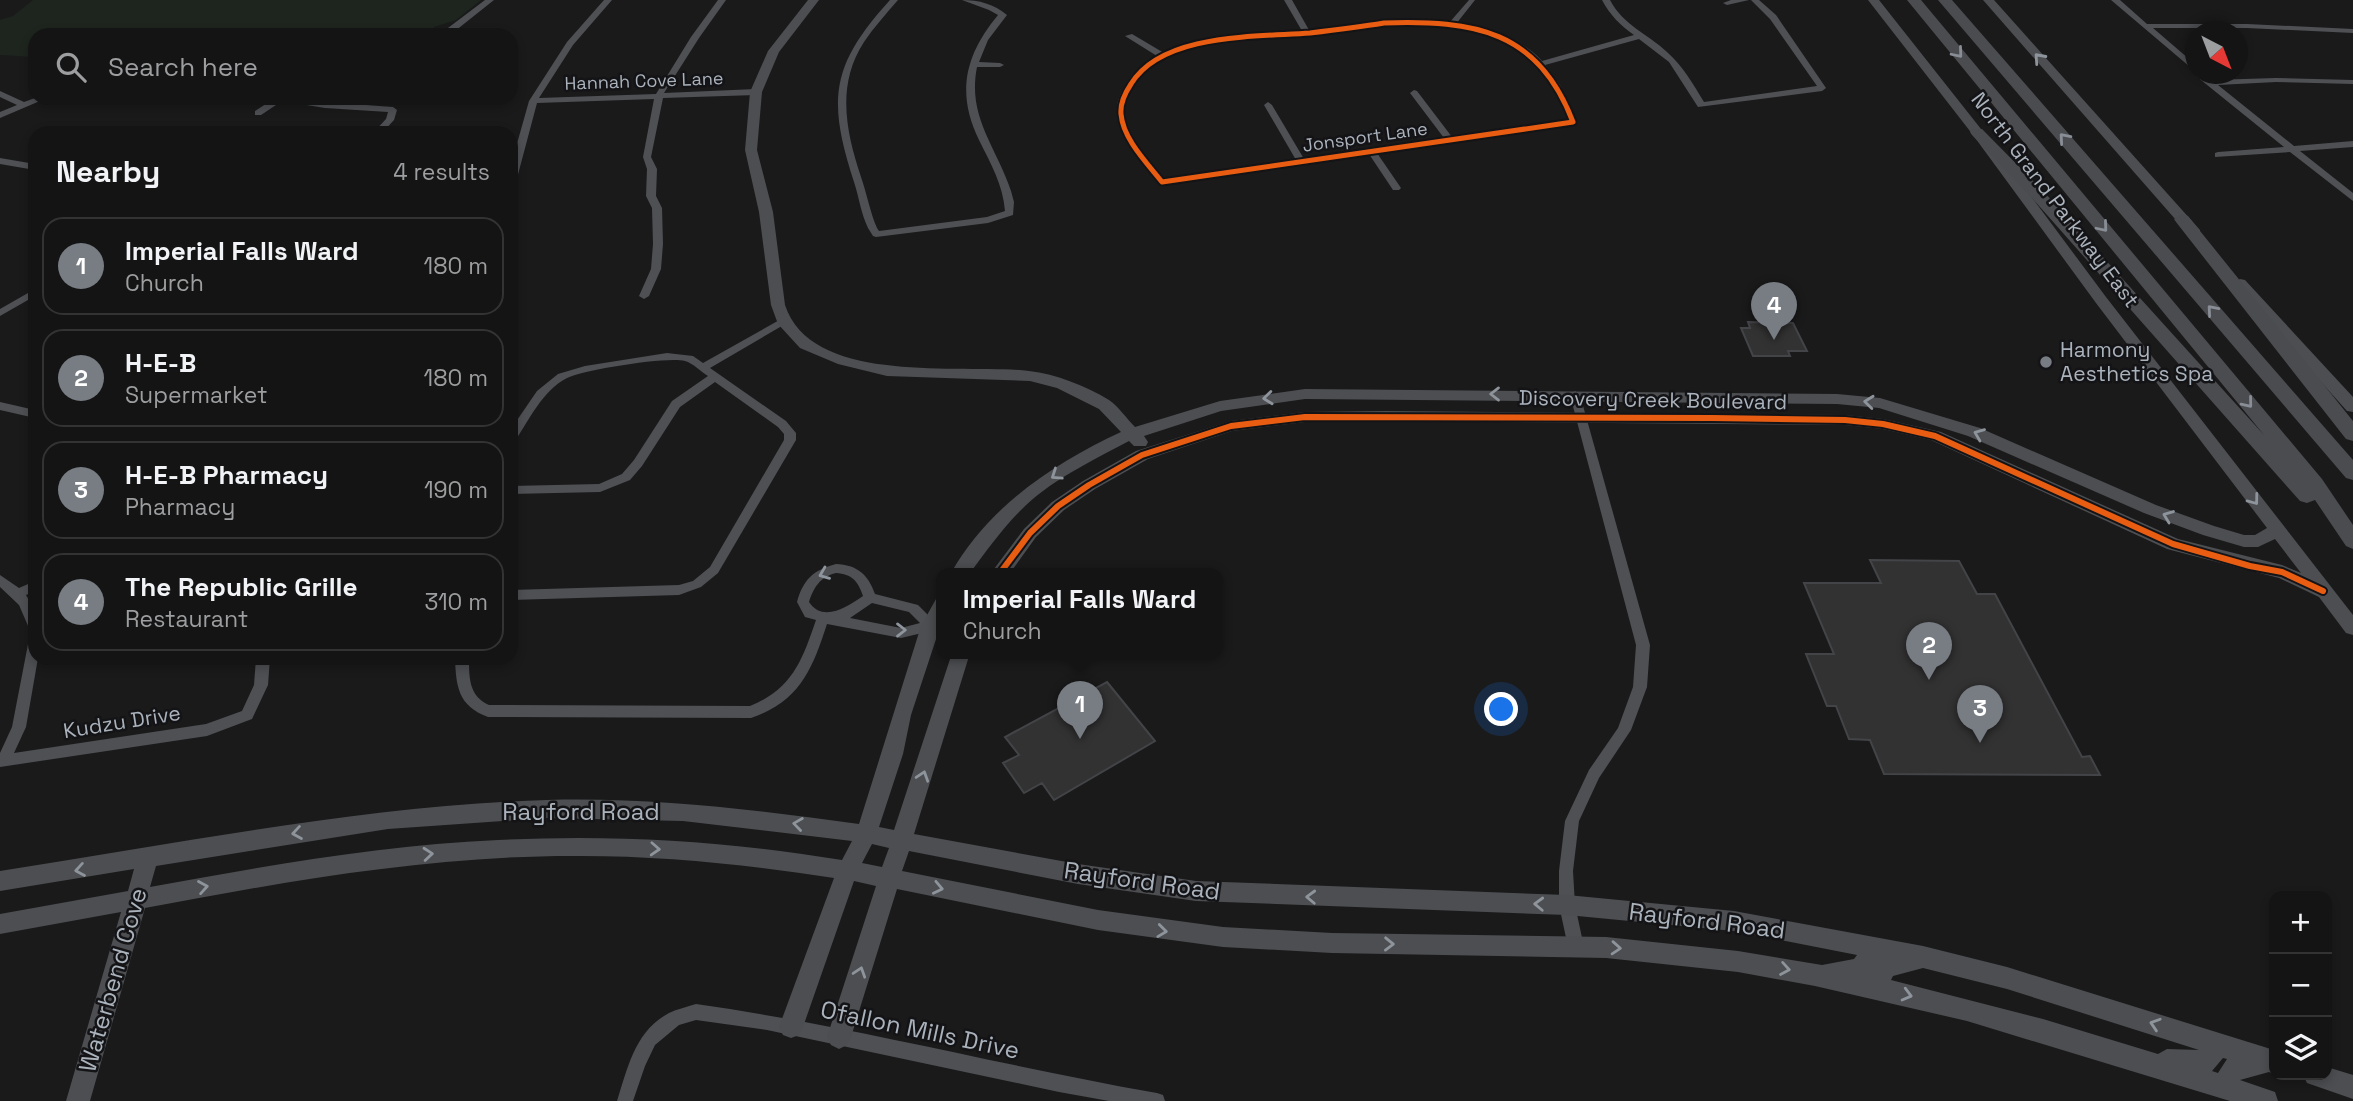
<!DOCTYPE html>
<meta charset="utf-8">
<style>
body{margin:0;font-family:"Space Grotesk",sans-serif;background:#1d1d1d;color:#f1f3f6}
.controls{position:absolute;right:21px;bottom:21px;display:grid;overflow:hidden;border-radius:14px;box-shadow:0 4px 10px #0003}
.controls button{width:63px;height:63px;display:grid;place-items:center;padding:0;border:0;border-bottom:2px solid #333334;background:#141414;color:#f1f3f6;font:35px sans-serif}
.compass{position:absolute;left:2185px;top:21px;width:63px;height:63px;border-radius:50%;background:#141414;box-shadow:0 4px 10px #0003;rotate:138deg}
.you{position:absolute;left:1502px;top:710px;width:24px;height:24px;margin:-18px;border:5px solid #fff;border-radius:50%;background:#1a73e8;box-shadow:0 0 0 10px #1a73e833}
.badge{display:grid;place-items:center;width:46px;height:46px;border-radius:50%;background:#787d84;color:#fff;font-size:23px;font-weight:700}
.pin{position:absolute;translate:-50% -58px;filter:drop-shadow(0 2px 4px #0008)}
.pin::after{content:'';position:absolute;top:37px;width:24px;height:21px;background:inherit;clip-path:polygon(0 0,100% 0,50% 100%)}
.popup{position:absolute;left:936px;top:568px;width:287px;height:91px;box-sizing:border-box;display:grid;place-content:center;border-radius:14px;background:#141414;filter:drop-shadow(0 2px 5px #0005);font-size:23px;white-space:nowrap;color:#9d9ea0}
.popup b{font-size:26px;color:#f1f3f6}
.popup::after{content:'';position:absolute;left:50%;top:100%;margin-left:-14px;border:14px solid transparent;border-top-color:#141414}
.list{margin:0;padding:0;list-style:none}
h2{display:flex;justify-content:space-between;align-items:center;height:91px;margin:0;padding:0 28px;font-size:30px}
h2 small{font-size:23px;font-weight:400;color:#9d9ea0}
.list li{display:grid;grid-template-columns:46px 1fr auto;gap:21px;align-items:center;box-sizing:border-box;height:98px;margin:0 14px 14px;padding:0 14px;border:2px solid #333334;border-radius:21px}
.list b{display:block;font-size:26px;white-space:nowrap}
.list p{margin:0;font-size:23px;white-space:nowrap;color:#9d9ea0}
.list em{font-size:23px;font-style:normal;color:#9d9ea0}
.icon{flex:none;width:38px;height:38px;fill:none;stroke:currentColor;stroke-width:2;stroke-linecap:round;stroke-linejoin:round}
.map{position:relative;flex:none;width:2353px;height:1101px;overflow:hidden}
.search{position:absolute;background:#141414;box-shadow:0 4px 10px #0003;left:28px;top:28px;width:490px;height:77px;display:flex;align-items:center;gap:18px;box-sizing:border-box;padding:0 24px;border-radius:21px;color:#9d9ea0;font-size:26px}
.panel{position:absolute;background:#141414;box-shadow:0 4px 10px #0003;left:28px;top:126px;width:490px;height:539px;border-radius:21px}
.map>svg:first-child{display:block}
</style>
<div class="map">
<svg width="2353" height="1101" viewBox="0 0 2353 1101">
<rect width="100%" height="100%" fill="#1a1a1b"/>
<path fill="#1d251e" d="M33,0H481L456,20L434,27L428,35H35V57L0,55V20L13,16Z"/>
<path fill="#323233" stroke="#434447" stroke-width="2" d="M1748,322L1793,323L1807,351H1788L1790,356H1753L1741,328H1750Z
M1870,560L1959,561L1977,594H1995L2082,757L2090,756L2100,775L1884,774L1870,740L1849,739L1836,706H1827L1806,654H1834L1804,583H1881Z
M1107,682L1155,741L1054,800L1042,783L1024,793L1003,763L1019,755L1005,737Z"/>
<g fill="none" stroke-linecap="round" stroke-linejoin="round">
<path fill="#4e5054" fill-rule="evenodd" d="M485,0H494L450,35H444V31Z
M604,0H612L573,45L539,98L656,94L691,37L718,0H726L699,38L664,93L756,89L760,92L756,95L663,98L651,157L657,169L656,196L662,208L663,244L661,269L649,296L644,299L639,296L651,269L653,244L652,208L646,196L647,169L643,157L654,99L537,103L516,182L511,185V165L529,101L567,42Z
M890,0H898C886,14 874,27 864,42C836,85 846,132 861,177C867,194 870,212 877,228L879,231L987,217L1005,211C1003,185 991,164 979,140C956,93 965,55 998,15L989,10L962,0C979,0 994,4 1007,15L988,40L979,62L1000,63L1004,65L1000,67H977C967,117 996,146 1011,191L1014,202L1013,215L988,223L876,237L873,236L868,228C861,214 859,197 854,182C827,99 831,65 890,0Z
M1284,0H1292L1309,30L1384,21L1449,23L1469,0H1475L1456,24C1486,30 1521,37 1542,61L1634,35C1620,25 1610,15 1602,0H1610C1623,25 1648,34 1667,52C1683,66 1693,84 1704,102L1817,86L1770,19L1751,0H1759L1776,15L1826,88L1822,91L1698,107L1669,62L1639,39L1545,65L1560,85L1577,122L1576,124L1377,153L1401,188L1399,190H1393L1369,154L1159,184C1145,166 1117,135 1117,112C1116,100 1122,91 1128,81C1135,70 1145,61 1157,56L1125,36L1132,34L1164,53L1204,40L1302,31ZM1384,25C1433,24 1494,25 1533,61C1550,76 1560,99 1568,120L1452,137L1417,91L1414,90L1410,93L1444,138L1304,159L1272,105L1268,102L1264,105L1296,160L1164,179C1150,161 1129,139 1125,115C1124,104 1129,94 1134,85C1165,35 1258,39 1309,35C1334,33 1359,29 1384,25Z
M1731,0H1749L1727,5L1723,3Z
M2111,0H2120L2147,24H2247L2353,29V33L2247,28H2153L2196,65V72Z
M2196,73L2203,74L2212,80L2276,78L2353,80V84L2276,82L2218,85L2294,146L2353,141V147L2300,151L2353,193V201L2290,152L2215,157V153L2218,152L2284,147L2196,76Z
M0,91L24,102L35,98H47L0,118V112L17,105L0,97Z
M275,98H296L325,102L393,107L397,110L394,120L382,133H373L386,119L388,112L325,108L282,101L261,115H255V111Z
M0,158L35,164V170L0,164Z
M35,289V296L0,316V309Z
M783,318L788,321L787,323L710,368L786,421L796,433V440L718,573L701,587L679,595L511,600V590L679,585L693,581L710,567L784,440V434L778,427L715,382L680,407L642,466L630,480L600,492L511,494V486L599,484L622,474L634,460L672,401L708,376C701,372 693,363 685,361C668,356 583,370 567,378C543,390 529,420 515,441L511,442V429L537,391L558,374L585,366L667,353L693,356L703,363Z
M1575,391L1580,395L1650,645L1647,687L1631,730L1599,778L1579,821L1573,871L1575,905L1584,947L1582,952L1576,954L1570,952L1568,947L1559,905V871L1565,821L1589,770L1618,728L1633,687L1636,645L1570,395Z
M0,402L35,410V418L0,410Z
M836,564C857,565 868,574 875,594L918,605L935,622L936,626L935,630L901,638L827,624C812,670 800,701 751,718L488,717C458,706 456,686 455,658H469C469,678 469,696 489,705L750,706C792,689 802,661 816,620L805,617L797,602C803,580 813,570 836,564ZM836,573C852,574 858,581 863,596C847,607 823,623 809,602C814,587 820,577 836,573ZM872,603L909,612L920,623L901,628L850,618Z
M0,575L19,588L35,581V591L26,595L35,611V658H38L26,727L14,753L206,724L242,711L254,685L256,658H270L268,685L252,719L207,736L0,767V753L12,727L29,639L32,635L19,605L0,587Z
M696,1004C851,1026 1003,1066 1157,1093L1163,1095L1165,1101H1109L1059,1092L767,1030L696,1020L679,1025L655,1045L645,1066L633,1101H617C628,1067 635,1031 669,1013C677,1009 687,1007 696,1004Z"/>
<path fill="#4c4e51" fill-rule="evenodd" d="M808,0H819L779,52L762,92L757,150L773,212L785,305C812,387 962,363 1029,371C1056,374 1086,386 1109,400C1119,407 1127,419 1135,427L1220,401L1305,389L1837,394L1880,398L1980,428L2156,505L2214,526L2244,535H2255L2267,528L2096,303L1973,135L1868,0H1879L1981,129L2106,297L2353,615V635L2346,633L2319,597L2279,578L2167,549L1931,440L1883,429L1845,425L1386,421L1305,422L1232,431L1148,459L1095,489L1064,510L1036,537L1010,573H991L1024,529L1052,502L1083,481L1136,451L1231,421L1305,412L1386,411L1845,415L1883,419L1941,432L2178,539L2282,565L2301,573L2275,539L2258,547H2244L2203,535L2144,513L1968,436L1879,408L1837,404L1305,399L1221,411L1144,436L1148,442L1146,446H1134L1129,441C1099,457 1066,473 1039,494C1011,516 991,545 970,573H951C988,507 1054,463 1121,432L1099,409L1057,388L1030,381L887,376L838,364L800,348L778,324L771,305L759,212L745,150L750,92L768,51Z
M1983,0H1994L2200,230V236H2190Z
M2240,279L2245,280L2353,397V412L2347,411L2235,286L2233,283Z
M942,597V621L911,715L903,754L879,827L894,830L952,653H970L914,834L1078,864L1196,881L1567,895L1734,911L1923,946L2007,967L2274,1050V1074L2269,1072L2240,1080L2275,1092L2278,1101H2230L1967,1021L1815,986L1738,972L1606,958L1332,953L1223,947L1098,930L897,889L851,1037L847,1045L839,1049L831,1045L827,1037L876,886L854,881L803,1027L799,1035L791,1038L783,1035L779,1027L834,878C750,865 666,856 581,856C434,855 288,881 145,908L90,1101H66L121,912L0,934V914L128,891L134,869L0,891V871C181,843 363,806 547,800C652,797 756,810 859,824L921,626L936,599ZM548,818L683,821L852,841L842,860C728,841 613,834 498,840C381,845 265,866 150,887L156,866L388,829ZM872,844L889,848L882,867L862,863ZM909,851L1078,884L1196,901L1567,915L1734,931L1857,955L1854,959L1822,965L1738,951L1606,937L1332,933L1223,927L1098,910L902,871ZM1923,968L2007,989L2199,1050L2167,1049L2158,1054L2043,1019L1891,980L1893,976ZM2223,1058L2227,1059L2218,1073L2212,1071Z
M2327,1067L2353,1075V1099L2307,1083L2303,1075H2327Z"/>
<path fill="#4b4c50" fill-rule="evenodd" d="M1907,0H1921L2322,479L2353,525V549L2346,546L2315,500L2307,503L2300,501L2032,198L1972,135L1970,132L1972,129H1982L2044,192L2264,435Z
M1938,0H1952L2353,460V480L2346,478Z
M2182,214L2188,216L2353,421V441L2346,439L2176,222L2174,219Z"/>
<defs>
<path id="cycleway-far1" d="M1384,23C1474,20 1538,30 1573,122L1162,182C1147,163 1123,139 1121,114C1120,103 1125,93 1131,84C1162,33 1256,37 1310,33C1335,30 1359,27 1384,23Z"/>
<path id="cycleway" d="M1000,573L1030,533L1058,506L1089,485L1142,455L1231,426L1305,417L1712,418L1845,420L1883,424L1935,436L2173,544L2250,566L2282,572L2323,591"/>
</defs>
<use href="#cycleway-far1" stroke="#141417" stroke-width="9"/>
<use href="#cycleway" stroke="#141417" stroke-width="10"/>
<use href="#cycleway-far1" stroke="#e95d12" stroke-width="5"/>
<use href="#cycleway" stroke="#e95d12" stroke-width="6"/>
</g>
<defs><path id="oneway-chevron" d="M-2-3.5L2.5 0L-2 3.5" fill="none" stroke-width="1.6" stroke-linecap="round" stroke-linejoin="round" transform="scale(1.75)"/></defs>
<g stroke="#898e96">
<use href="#oneway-chevron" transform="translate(1958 53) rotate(50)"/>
<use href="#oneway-chevron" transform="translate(2064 138) rotate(-131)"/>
<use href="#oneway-chevron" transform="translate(2103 227) rotate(50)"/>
<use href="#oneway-chevron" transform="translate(2212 310) rotate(-131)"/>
<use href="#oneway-chevron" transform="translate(2248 403) rotate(51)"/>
</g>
<g stroke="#8e949c">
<use href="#oneway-chevron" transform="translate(2039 58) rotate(-132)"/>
<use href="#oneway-chevron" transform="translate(1495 394) rotate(-180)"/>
<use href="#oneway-chevron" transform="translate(1268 398) rotate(174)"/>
<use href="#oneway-chevron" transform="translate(1869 402) rotate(-174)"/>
<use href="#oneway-chevron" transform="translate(1979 434) rotate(-158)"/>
<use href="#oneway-chevron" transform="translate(1056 475) rotate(146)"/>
<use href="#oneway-chevron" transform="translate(2254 500) rotate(53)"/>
<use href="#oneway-chevron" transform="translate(2168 516) rotate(-159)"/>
<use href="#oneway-chevron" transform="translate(923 776) rotate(-72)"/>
<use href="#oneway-chevron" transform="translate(798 824) rotate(-172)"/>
<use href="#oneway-chevron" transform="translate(297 833) rotate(171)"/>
<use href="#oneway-chevron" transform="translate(655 849) rotate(3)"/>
<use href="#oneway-chevron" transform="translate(428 854) rotate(-5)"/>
<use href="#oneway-chevron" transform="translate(80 870) rotate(170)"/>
<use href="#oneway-chevron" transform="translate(203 887) rotate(-10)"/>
<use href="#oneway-chevron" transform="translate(938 888) rotate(12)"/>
<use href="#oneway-chevron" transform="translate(1311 897) rotate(-178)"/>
<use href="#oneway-chevron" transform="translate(1539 904) rotate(-178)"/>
<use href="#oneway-chevron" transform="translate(1162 931) rotate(7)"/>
<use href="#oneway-chevron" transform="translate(1389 944) rotate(1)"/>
<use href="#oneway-chevron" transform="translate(1616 948) rotate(4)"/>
<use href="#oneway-chevron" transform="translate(1785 969) rotate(10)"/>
<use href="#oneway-chevron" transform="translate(860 972) rotate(-72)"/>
<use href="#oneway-chevron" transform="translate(1907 995) rotate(15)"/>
<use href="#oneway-chevron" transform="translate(2155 1024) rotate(-162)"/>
</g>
<g stroke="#8e959d">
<use href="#oneway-chevron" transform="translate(824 574) rotate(158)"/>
<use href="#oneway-chevron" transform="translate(901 630)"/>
</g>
<circle fill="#787d84" stroke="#141417" stroke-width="2.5" cx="2046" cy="362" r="7"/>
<g text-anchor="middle" stroke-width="5" stroke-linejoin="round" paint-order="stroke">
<g font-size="18" fill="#aab2bc" stroke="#141417">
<text transform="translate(644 81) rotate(-2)" y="6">Hannah Cove Lane</text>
<text transform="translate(1365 137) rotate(-8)" y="6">Jonsport Lane</text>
</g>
<g font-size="21" fill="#aab2bc" stroke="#141417">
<text transform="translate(2055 200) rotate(53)" y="7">North Grand Parkway East</text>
<text transform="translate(1653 400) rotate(1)" y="7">Discovery Creek Boulevard</text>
<text transform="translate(122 722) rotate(-9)" y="7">Kudzu Drive</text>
</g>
<g font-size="21" fill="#aab2bc" stroke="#141417" text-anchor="start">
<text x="2060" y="357">Harmony<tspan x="2060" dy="24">Aesthetics Spa</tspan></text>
</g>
<g font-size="24" fill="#aab2bc" stroke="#141417">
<text x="581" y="820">Rayford Road</text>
<text transform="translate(1142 881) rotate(8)" y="8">Rayford Road</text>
<text transform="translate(1707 921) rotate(7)" y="8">Rayford Road</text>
<text transform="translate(113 980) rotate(-74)" y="8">Waterbend Cove</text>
<text transform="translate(920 1030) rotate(12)" y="8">Ofallon Mills Drive</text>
</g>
</g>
</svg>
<div class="controls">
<button>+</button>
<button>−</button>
<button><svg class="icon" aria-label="layers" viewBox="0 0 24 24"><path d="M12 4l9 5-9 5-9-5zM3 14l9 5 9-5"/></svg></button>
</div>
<svg class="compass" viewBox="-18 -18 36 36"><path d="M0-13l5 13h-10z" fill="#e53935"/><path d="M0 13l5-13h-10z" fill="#9d9ea0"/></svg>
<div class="you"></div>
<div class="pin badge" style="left:1080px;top:739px">1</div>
<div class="popup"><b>Imperial Falls Ward</b>Church</div>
<div class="pin badge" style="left:1929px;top:680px">2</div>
<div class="pin badge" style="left:1980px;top:743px">3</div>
<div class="pin badge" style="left:1774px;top:340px">4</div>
<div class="search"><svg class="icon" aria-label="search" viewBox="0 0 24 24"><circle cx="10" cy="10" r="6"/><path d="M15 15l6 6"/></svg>Search here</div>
<section class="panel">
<h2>Nearby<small>4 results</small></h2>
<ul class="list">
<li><span class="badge">1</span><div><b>Imperial Falls Ward</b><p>Church</p></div><em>180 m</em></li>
<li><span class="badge">2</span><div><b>H-E-B</b><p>Supermarket</p></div><em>180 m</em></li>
<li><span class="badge">3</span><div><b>H-E-B Pharmacy</b><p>Pharmacy</p></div><em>190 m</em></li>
<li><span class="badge">4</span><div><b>The Republic Grille</b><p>Restaurant</p></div><em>310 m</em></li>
</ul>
</section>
</div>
